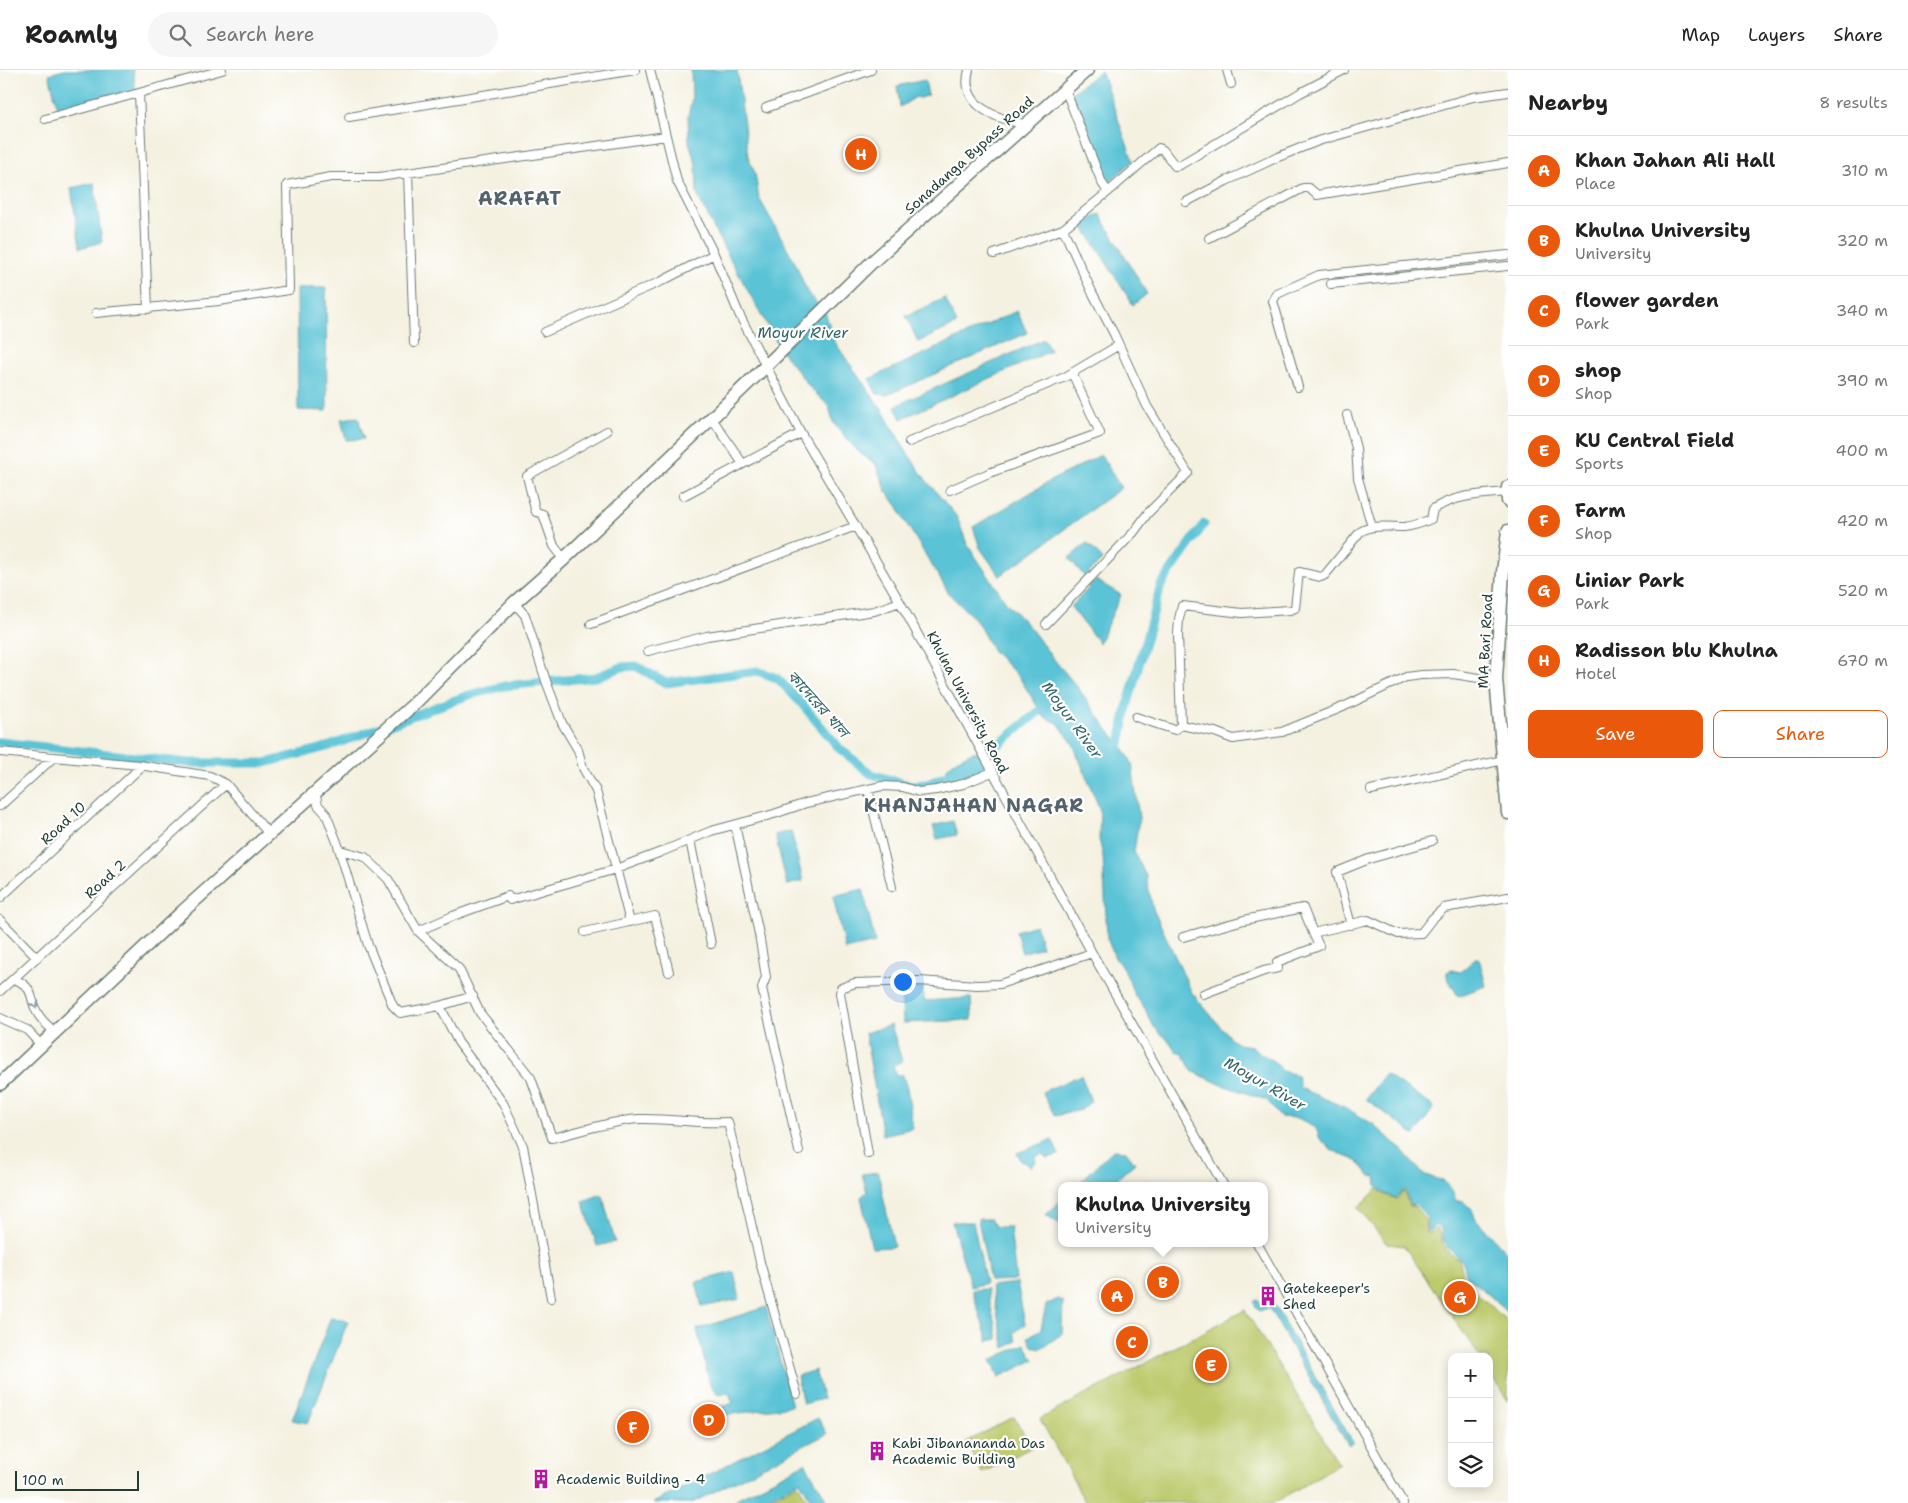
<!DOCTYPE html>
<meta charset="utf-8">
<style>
body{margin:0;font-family:"Shantell Sans","Noto Sans Bengali",sans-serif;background:#f6f6f6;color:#222}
.controls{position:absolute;right:15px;bottom:15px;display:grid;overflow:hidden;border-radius:10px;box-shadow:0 2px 12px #0003}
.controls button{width:45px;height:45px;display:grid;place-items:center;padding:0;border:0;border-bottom:1px solid #e0e0e0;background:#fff;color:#222;font:25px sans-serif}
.scale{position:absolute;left:15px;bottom:12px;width:124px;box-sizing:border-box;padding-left:5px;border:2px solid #1f3d34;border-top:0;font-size:14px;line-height:18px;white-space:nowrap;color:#1f3d34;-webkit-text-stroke:4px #fff;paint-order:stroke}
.you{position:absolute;left:902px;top:911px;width:18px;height:18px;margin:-12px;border:4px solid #fff;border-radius:50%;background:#1a73e8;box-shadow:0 0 0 8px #1a73e833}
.badge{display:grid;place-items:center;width:32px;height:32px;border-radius:50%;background:#ea580c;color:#fff;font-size:16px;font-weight:700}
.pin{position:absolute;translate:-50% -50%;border:2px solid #fff;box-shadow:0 1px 5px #0006}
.popup{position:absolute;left:1058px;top:1112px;width:210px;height:65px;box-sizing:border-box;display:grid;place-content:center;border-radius:10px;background:#fff;filter:drop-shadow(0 1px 4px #0005);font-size:16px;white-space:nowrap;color:#767676}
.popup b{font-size:19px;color:#222}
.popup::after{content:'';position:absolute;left:50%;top:100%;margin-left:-10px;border:10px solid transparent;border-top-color:#fff}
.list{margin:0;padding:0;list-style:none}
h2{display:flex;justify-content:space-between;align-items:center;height:65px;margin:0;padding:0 20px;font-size:21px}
h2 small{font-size:16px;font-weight:400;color:#767676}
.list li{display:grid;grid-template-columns:32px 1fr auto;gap:15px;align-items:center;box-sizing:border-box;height:70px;padding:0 20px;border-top:1px solid #e0e0e0}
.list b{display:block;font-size:19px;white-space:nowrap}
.list p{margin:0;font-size:16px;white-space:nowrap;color:#767676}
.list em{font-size:16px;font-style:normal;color:#767676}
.actions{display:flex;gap:10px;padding:15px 20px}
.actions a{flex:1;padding:11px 0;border:1px solid #ea580c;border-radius:10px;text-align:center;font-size:18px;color:#ea580c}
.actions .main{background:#ea580c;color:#fff}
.icon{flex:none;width:28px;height:28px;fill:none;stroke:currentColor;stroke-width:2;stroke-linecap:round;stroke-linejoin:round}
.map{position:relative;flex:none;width:1508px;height:1433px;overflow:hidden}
header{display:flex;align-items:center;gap:30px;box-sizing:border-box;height:70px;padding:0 25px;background:#fff;border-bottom:1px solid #e0e0e0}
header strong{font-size:24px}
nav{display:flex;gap:28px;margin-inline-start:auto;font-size:18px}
.search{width:350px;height:45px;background:#f6f6f6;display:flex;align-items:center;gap:12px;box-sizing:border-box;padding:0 18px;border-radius:28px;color:#767676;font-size:19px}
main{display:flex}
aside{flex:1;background:#fff}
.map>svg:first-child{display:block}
</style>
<header>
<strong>Roamly</strong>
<div class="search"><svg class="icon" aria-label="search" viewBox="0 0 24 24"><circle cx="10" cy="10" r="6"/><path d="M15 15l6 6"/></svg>Search here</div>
<nav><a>Map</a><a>Layers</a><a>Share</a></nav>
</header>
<main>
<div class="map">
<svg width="1508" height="1433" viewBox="0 0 1508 1433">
<rect width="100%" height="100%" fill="#fff"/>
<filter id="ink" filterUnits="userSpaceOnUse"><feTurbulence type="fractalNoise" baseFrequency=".02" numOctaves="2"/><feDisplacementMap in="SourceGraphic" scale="10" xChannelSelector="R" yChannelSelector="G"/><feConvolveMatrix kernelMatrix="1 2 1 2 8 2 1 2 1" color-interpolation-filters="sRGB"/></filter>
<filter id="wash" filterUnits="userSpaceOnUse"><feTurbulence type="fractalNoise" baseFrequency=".0096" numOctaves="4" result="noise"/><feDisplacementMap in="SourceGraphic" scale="20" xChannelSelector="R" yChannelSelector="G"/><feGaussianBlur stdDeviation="1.12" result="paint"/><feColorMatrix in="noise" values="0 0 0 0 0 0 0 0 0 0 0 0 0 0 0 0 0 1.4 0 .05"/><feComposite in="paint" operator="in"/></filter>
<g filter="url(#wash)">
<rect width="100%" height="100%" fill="#f5f1e1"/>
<path fill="#bdcb6e" stroke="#6e8451" d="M1377,1119L1385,1125L1397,1129L1404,1121L1409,1137L1414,1136L1425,1149L1426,1162L1431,1163L1436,1158C1442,1162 1440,1170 1444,1176C1448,1182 1453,1186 1459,1189L1465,1212L1508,1252V1331L1489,1301V1287H1480L1404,1176L1387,1174L1358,1138Z
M1245,1240L1339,1394L1274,1433H1086L1040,1349Z
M1014,1347L1032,1377L982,1403L966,1372Z
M798,1414L809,1433H761Z"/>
<path fill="#5ac3d6" stroke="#3c8085" d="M65,0H133L136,23L59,43L49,4Z
M691,0H737L748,86L755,103L759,128L795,192L807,222L825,242L836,274L882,340L906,381L926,410L957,447L967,474L1006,532L1031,559L1052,587L1078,618L1106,657L1124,679L1132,693L1139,748L1134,782L1146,806L1153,839L1192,923L1232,970L1238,974L1252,976C1263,989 1272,985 1282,1001L1297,1005L1300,1018L1344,1037L1373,1054L1402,1080L1423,1104L1445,1112L1452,1121L1456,1131H1463L1472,1140L1476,1149L1508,1184V1244L1501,1235L1466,1206C1464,1185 1456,1188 1445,1174C1442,1170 1442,1162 1441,1158L1435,1155L1431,1161L1427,1160V1147L1415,1134L1410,1136L1405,1119L1396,1128L1385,1124L1377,1117L1376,1106L1370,1107L1357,1090L1344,1086L1331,1079L1320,1069L1316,1058L1298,1048L1280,1047L1267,1030L1222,1015L1192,1001L1183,984L1176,981L1169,971L1154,957L1144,937L1134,924L1125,901L1115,888L1107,868L1103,786L1099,769L1100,740L1073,674L1058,653L1044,647L1019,607L993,581L976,550L950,525L905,451L898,437L887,422L875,393L861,384L842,364L833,352L829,336L812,320L781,280L719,169L697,124L696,94L689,72L688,46L692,29Z
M1101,1L1133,91L1105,116L1071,23Z
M925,10L928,25L920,28L916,27L900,37L897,16Z
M94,113L102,172L80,178L71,118Z
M1100,144L1147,224L1133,235L1082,154Z
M297,218H326L327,341L298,340Z
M945,228L957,254L918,272L906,246Z
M1017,241L1027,263L887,325L877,324L869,309Z
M1044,269L1050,281L901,349L895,336Z
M358,347L364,369L346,370L341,349Z
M1101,385L1121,418L1000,506L980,478L973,457L1052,410Z
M1087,473L1103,489L1085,507L1069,488Z
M1096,510L1121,525L1099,573L1071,537Z
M972,682H978L981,684L980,690L986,692L985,699L960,712L950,714L946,711C942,693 958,690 972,682Z
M953,751L957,765L937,769L933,756Z
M791,761L803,811L787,815L775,765Z
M863,819L875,873L845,880L833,826Z
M1036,855L1042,877L1022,883L1016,861Z
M1475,888H1478L1480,892L1486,916L1458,926L1447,907V902L1451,900L1461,902Z
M923,917L924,931L971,928L972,950L903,953L901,918Z
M891,955L902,991L893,995L896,1005H903L907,1018L913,1058L883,1065L865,963Z
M1385,1004L1434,1037L1415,1065L1366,1029Z
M1081,1005L1091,1031L1081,1040L1055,1046L1042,1022Z
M1052,1070L1059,1085L1047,1088L1042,1084L1035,1087L1036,1092L1031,1097L1023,1091L1021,1092L1017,1083Z
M1113,1080L1126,1081L1135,1093L1109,1116H1076Z
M878,1102L894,1177L872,1178L861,1127L867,1122L862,1104Z
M602,1124L615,1172L597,1176L583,1131Z
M1062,1129V1155L1046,1145Z
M978,1149H990L996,1157H1010L1016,1210L990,1211Z
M952,1152H973L986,1213L971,1217Z
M734,1202L740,1229L702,1237L696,1212Z
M1017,1213L1025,1254L1014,1263L1017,1271L1005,1278L991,1216Z
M987,1219L998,1269L988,1271L972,1220Z
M1058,1229L1063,1231L1062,1264L1040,1279L1032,1276L1028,1267L1041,1259L1046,1235Z
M1258,1229L1261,1235L1270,1232L1275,1236L1353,1373L1348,1375L1271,1241L1267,1238L1260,1241L1257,1239L1254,1232Z
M766,1237L792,1336L725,1345L721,1337L733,1333L729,1323L718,1325L710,1315L697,1259Z
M331,1247L348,1251L308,1353L292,1350Z
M1025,1274L1034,1290L999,1307L991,1290Z
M815,1300L823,1329L803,1334L797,1306Z
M818,1348L827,1364L692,1433H653Z
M805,1393L829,1433H813L800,1411L758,1433H738L736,1429Z"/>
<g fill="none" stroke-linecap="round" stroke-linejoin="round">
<path stroke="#5ac3d6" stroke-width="9" d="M0,672L189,693H265L327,677L469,625L504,616L596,607L622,597L636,596L666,613L757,601L777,608L802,634L840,679L871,704L909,715L927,714L955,702
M1115,685L1120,674L1127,637L1161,515L1204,454
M980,690L1049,633"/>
</g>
</g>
<g filter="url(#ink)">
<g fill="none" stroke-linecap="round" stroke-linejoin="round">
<defs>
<path id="minor" d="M650,0L677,111L714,184L739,244L801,363L900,532L1092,883L1224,1116
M969,0C959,36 997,49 1025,54
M1227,0L1231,14
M1065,19L1102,113L1108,122
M139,23L148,239
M766,38L871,0
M349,47L635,0
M45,49L222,0
M408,103L414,273
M1186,132L1226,111L1278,87L1318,71L1473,27L1508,22
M1209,168L1303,118H1309L1317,125L1508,93
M994,184L1063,159L1108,122L1159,78L1163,80L1175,96L1180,95L1300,23L1344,0
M1331,214L1508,196
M96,243L219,231L289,220L287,115L331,107H379L666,66
M545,262L662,211L714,184
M1298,317L1273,231L1277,224L1319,205L1508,185
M1347,345L1356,378L1358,408L1372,457
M711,347L743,394
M909,372L1065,307L1119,275
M950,420L989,403L1100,363L1072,303
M683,426L801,363
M564,489L554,476L543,444L536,442L535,439L527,406L607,361
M514,533L525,545L546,611L562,653L578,680L583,698L596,721L630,852
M591,554L856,456
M1046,554L1134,462L1148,443L1188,403L1147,336L1114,264L1092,222L1063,159
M648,581L707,566L874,541L900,532
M1136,647L1175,660L1181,655L1215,662L1233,669L1282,662L1343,637L1406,607L1421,605L1453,604L1492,610L1496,609
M1181,655L1178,564L1179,549L1182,536L1242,543L1290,540L1295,538L1299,502L1321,507L1325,505L1360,462C1373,454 1388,457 1404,457C1414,456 1422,453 1431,449L1433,439C1455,425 1481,424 1507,422
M0,682L139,695L210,706L226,714L269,764
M868,719L892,817
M1371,720L1503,690
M315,722L318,735L326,744L337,772L368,875L393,936L400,943L440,936L458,972L503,1033L523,1076L551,1228
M0,736L54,687
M735,755L759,864L766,907L762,918L765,932L799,1081
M690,770L711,874
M340,780L365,787L388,809L418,861L459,899L480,943L531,1008L552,1068C581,1061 610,1051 639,1049C669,1048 699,1054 728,1052L760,1192L797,1324
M0,828L142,696
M0,850L37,888
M1351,855L1337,802L1369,789L1432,771
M418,861L453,846L508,826L510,830L616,799L661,782L711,761L774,744L806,733L882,716L903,717L919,722L936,720L963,714L992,702
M585,862L655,846L669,902
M1183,867L1244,850L1303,838L1313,863
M15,909C37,920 28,928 38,944C42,951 49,957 55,962
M0,921L226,714
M1203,924L1264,901L1278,898L1277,892L1319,876L1313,863L1368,850L1398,864L1421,863L1432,849L1444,838L1508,827
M440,936L473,926
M0,948L27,960L41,975
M868,1084L840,923L841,918L855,913L919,911L977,915L1000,914L1092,883
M1257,1173L1403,1433"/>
<path id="primary" d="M1508,417V431
M1508,461L1503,502L1496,609L1508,743
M0,1014L182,842L413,635L514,533L564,489L766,296L871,193L1087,0"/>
</defs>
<use href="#minor" stroke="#6a7c71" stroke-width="10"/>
<use href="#primary" stroke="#6a7c71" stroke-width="15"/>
<use href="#minor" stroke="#fff" stroke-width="8"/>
<use href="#primary" stroke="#fff" stroke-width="12"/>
</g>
<defs><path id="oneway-chevron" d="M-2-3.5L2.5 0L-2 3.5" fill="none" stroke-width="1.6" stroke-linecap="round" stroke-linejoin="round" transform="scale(1.25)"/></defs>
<use stroke="#8f9e9a" href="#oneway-chevron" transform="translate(35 935) rotate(73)"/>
</g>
<defs>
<symbol id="building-bare" viewBox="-9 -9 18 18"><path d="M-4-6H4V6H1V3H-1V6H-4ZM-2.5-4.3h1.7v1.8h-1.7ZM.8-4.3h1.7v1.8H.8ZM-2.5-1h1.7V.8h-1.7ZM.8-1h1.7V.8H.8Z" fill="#b5179e" stroke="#fff" stroke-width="2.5" paint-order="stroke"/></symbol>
</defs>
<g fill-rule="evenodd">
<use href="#building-bare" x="1254" y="1212" width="28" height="28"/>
<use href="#building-bare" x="863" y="1367" width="28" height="28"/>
<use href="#building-bare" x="527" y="1395" width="28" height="28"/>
</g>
<g text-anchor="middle" stroke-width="4.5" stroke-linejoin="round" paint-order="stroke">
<g font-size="14" fill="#1f3d34" stroke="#fff">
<text transform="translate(969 85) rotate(-42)" y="5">Sonadanga Bypass Road</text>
<text transform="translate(1485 571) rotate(-87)" y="5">MA Bari Road</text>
<text transform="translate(968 632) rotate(62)" y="5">Khulna University Road</text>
<text transform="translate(63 753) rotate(-43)" y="5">Road 10</text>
<text transform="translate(105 809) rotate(-43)" y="5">Road 2</text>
</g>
<g font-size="14" fill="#1f3d34" stroke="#fff" text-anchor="start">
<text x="1283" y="1223">Gatekeeper's<tspan x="1283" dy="16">Shed</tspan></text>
<text x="892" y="1378">Kabi Jibanananda Das<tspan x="892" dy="16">Academic Building</tspan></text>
<text x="556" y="1414">Academic Building - 4</text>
</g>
<g font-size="15" font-style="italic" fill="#316565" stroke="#fff">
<text x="803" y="268">Moyur River</text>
<text transform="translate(818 634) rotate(48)" y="5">কাদেরের খাল</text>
<text transform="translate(1072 650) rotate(54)" y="5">Moyur River</text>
<text transform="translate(1265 1014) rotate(30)" y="5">Moyur River</text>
</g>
<g font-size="19" font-weight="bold" letter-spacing="1" fill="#53626b" stroke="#fff">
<text x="520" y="135">ARAFAT</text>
<text x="974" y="742">KHANJAHAN NAGAR</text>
</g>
</g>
</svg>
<div class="controls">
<button>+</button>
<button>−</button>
<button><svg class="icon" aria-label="layers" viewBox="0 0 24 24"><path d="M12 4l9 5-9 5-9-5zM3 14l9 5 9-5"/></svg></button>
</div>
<div class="scale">100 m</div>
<div class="you"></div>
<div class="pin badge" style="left:1117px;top:1226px">A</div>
<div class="pin badge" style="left:1163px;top:1212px">B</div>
<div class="popup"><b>Khulna University</b>University</div>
<div class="pin badge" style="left:1132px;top:1272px">C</div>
<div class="pin badge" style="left:709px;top:1350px">D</div>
<div class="pin badge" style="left:1211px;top:1295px">E</div>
<div class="pin badge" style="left:633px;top:1357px">F</div>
<div class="pin badge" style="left:1460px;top:1227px">G</div>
<div class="pin badge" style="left:861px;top:84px">H</div>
</div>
<aside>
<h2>Nearby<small>8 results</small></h2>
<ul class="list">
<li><span class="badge">A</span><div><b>Khan Jahan Ali Hall</b><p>Place</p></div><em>310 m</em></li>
<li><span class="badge">B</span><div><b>Khulna University</b><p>University</p></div><em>320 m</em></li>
<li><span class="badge">C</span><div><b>flower garden</b><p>Park</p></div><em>340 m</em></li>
<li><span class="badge">D</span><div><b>shop</b><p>Shop</p></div><em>390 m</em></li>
<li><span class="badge">E</span><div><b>KU Central Field</b><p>Sports</p></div><em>400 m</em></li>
<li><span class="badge">F</span><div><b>Farm</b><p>Shop</p></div><em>420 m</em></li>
<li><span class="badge">G</span><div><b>Liniar Park</b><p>Park</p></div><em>520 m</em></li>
<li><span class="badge">H</span><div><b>Radisson blu Khulna</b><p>Hotel</p></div><em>670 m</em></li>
</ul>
<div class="actions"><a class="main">Save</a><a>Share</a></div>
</aside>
</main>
